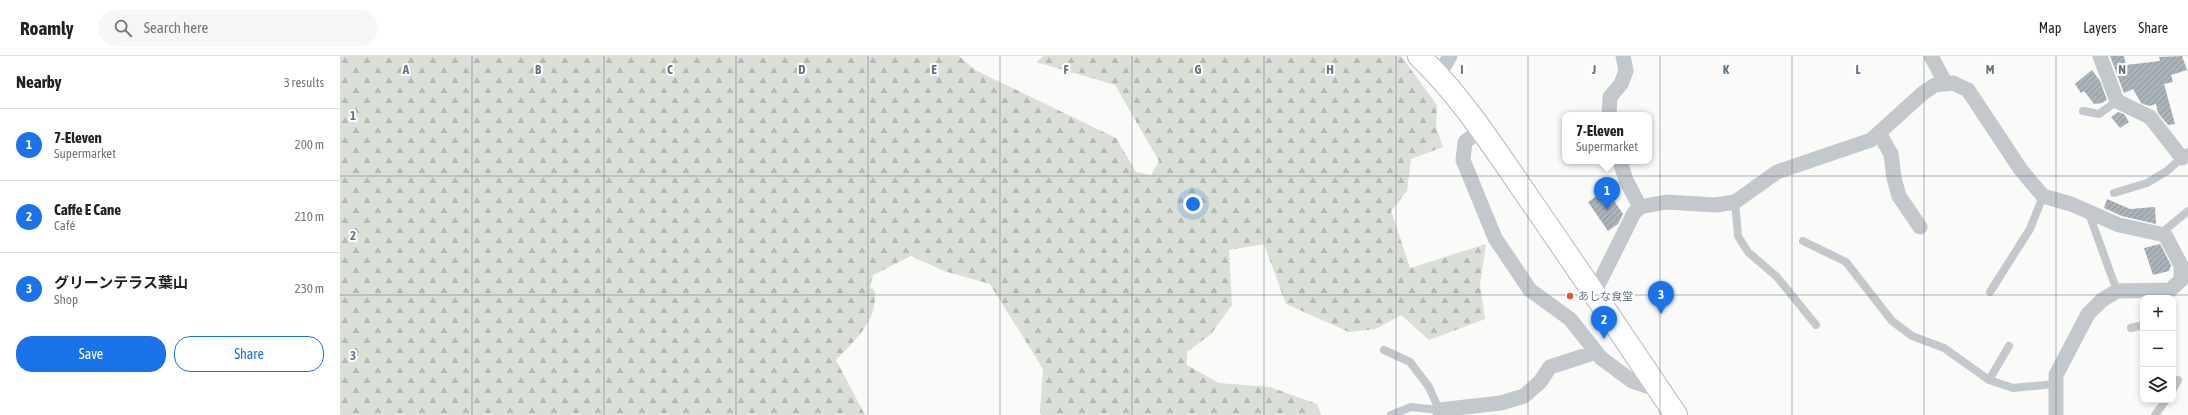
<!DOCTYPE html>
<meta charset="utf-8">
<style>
body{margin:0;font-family:"Asap Condensed","Noto Sans JP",sans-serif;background:#f6f6f6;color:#222}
.controls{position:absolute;right:12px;bottom:12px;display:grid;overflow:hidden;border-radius:8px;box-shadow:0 2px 6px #0003}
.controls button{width:36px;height:36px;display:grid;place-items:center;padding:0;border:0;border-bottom:1px solid #e0e0e0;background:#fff;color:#222;font:20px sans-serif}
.you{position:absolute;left:853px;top:148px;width:14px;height:14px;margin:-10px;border:3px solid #fff;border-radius:50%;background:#1a73e8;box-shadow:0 0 0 6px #1a73e833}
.badge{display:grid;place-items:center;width:26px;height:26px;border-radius:50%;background:#1a73e8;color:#fff;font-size:13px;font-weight:700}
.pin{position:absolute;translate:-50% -33px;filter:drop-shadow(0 1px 2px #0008)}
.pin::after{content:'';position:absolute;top:21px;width:14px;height:12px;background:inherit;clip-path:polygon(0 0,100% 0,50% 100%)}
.popup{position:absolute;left:1222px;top:56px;width:90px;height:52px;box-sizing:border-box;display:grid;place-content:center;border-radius:8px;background:#fff;filter:drop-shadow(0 1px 3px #0005);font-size:13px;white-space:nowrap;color:#767676}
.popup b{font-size:15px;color:#222}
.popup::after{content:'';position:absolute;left:50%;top:100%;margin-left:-8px;border:8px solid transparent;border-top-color:#fff}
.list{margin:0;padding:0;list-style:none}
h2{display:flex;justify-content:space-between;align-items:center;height:52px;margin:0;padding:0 16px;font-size:17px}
h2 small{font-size:13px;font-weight:400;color:#767676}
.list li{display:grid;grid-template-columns:26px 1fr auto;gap:12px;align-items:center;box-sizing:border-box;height:72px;padding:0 16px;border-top:1px solid #e0e0e0}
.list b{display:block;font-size:15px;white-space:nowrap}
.list p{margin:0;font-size:13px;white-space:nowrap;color:#767676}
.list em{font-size:13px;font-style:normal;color:#767676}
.actions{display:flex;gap:8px;padding:12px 16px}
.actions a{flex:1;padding:9px 0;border:1px solid #1a73e8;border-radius:16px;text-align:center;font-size:14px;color:#1a73e8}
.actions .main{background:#1a73e8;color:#fff}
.icon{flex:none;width:22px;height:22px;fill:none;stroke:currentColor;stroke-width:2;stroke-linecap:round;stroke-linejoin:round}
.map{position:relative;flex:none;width:1848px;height:359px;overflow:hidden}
header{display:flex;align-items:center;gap:24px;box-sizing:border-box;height:56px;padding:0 20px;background:#fff;border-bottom:1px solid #e0e0e0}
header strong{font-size:19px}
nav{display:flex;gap:22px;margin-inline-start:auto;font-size:14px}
.search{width:280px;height:36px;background:#f6f6f6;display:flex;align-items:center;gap:10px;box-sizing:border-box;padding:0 14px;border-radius:22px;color:#767676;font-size:15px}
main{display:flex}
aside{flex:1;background:#fff}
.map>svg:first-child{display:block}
</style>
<header>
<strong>Roamly</strong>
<div class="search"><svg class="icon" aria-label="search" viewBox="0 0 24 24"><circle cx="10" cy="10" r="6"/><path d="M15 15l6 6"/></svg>Search here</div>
<nav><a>Map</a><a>Layers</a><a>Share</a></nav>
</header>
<main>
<aside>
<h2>Nearby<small>3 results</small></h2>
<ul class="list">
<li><span class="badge">1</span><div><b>7-Eleven</b><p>Supermarket</p></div><em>200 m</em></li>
<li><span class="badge">2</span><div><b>Caffe E Cane</b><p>Café</p></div><em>210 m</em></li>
<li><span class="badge">3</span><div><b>グリーンテラス葉山</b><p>Shop</p></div><em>230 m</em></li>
</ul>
<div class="actions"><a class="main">Save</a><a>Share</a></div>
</aside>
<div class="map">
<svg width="1848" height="359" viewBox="0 0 1848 359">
<defs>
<pattern id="forest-firs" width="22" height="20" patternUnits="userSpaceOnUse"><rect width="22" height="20" fill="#dadfd7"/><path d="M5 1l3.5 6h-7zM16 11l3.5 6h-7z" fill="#b4b9b4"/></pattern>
<pattern id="building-hatch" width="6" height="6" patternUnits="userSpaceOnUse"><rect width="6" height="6" fill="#aab3b9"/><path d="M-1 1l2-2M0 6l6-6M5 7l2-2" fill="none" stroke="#8e969c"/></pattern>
</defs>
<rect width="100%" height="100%" fill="#fafaf8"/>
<path fill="url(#forest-firs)" d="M0,0H619L635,14L776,82L796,116L811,119L819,105L775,29L696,6L704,0H1061L1097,49L1096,71L1103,91L1071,103L1067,135L1051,155L1070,212L1146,188L1140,228L1145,263L1089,284L1061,259L1036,273L1009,276L946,248L924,188L889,194L892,249L871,278L847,296V309L879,327L930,331L977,348L981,359H701L700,355L703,313L650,228L604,215L571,200L533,219L530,231L535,235C537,266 515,284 496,304L525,359H0Z"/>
<path fill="url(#building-hatch)" d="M1770,0H1784L1786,9L1820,5L1819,1L1842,0L1847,14L1831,19L1833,26L1824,28L1835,68L1828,69L1818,57L1816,48L1809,50L1801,47L1793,33L1784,37Z
M1752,14L1760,25L1767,44L1762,47L1754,48L1744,35L1741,37L1735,28Z
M1778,56L1784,58L1789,66L1780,72L1771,61Z
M1266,133L1283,158L1278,168L1268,175L1248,146Z
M1767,143L1790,153L1815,151L1816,168L1782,160L1764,152Z
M1820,188L1831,209L1829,215L1813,219L1804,192Z"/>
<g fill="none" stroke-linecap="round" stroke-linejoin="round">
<defs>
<path id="secondary" d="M1079,0C1122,41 1154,92 1188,141C1238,213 1287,286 1336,359"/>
</defs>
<use href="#secondary" stroke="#b3babf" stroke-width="24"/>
<path stroke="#c3c8cc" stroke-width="8" d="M1743,55L1759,58L1777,45
M1774,137L1807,127L1827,115L1848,96
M1395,146L1398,180L1408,196L1437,221L1476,269
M1748,155L1777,235
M1820,178L1848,155
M1463,185L1506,206L1552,265L1572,280L1604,292L1649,324L1669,290
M1650,236L1690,173L1703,140
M1791,272L1803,269
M1044,294L1070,306L1089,331L1100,356
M1649,324L1673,332L1716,328
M1833,333L1838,324
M1051,359L1071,351L1099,354
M1815,359L1826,344"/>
<path stroke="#c3c8cc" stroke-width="15" d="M1591,0L1606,28
M1760,0L1777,45L1810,61L1842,102
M1099,19L1110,0
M1269,59L1270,41L1281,28L1286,15L1283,0
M1141,73L1125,86L1123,104L1155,182L1190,234L1230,263L1261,302L1292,325L1320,334
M1539,77L1551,98L1554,122L1559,140L1580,171
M1280,105L1286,124L1300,151
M1254,237L1294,157L1300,151L1326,146L1376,149L1395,146L1437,116L1531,84L1583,37L1595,29L1613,27L1628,34L1681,114L1703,140L1731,148L1779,169L1825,179L1841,209V224L1830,234L1777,235L1762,244L1748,258L1716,319V359
M1099,354L1161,347L1184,340L1200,326L1210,311L1256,296"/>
<use href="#secondary" stroke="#fff" stroke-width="22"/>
</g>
<path fill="none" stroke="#657683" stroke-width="1" stroke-opacity="0.55" d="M132,0V359M264,0V359M396,0V359M528,0V359M660,0V359M792,0V359M924,0V359M1056,0V359M1188,0V359M1320,0V359M1452,0V359M1584,0V359M1716,0V359M0,120H1848M0,239H1848"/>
<circle fill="#e4572e" stroke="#fff" stroke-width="1.5" cx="1230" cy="240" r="4"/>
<g text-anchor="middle" stroke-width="4" stroke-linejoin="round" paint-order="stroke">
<g font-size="11" fill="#657683" stroke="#fff" text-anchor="start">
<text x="1238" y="244">あしな食堂</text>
</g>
</g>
<g font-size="13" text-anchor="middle" font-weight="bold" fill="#657683" stroke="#fff" stroke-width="4" stroke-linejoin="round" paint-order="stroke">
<text x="66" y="18">A</text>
<text x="198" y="18">B</text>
<text x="330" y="18">C</text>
<text x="462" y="18">D</text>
<text x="594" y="18">E</text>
<text x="726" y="18">F</text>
<text x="858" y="18">G</text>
<text x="990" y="18">H</text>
<text x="1122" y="18">I</text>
<text x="1254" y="18">J</text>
<text x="1386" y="18">K</text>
<text x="1518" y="18">L</text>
<text x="1650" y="18">M</text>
<text x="1782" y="18">N</text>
<text x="13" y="64">1</text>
<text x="13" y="184">2</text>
<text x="13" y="304">3</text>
</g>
</svg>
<div class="controls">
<button>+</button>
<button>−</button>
<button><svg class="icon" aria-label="layers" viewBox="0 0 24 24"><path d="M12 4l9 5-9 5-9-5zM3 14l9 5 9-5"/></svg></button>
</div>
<div class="you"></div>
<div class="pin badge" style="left:1267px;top:154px">1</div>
<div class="popup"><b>7-Eleven</b>Supermarket</div>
<div class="pin badge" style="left:1264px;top:283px">2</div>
<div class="pin badge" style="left:1321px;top:258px">3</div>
</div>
</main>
